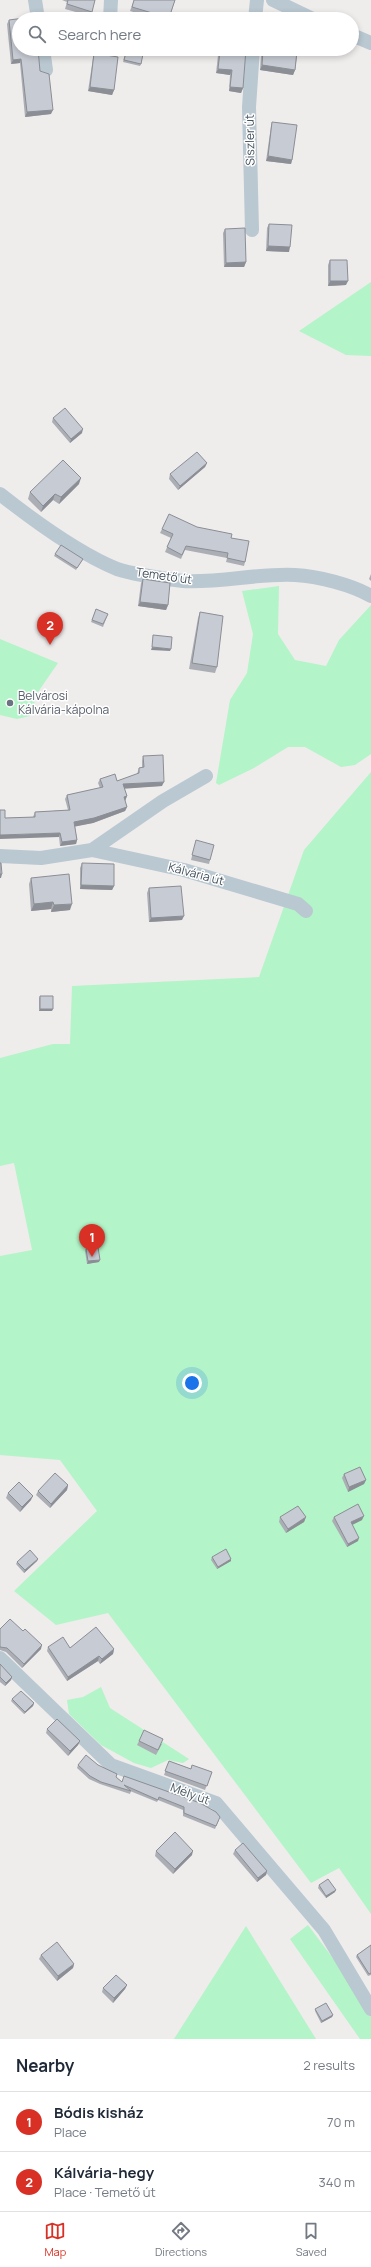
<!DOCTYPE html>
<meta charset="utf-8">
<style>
body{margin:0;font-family:Manrope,sans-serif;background:#f2f2f3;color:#1f2937}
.you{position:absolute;left:192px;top:1383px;width:14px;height:14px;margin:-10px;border:3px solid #fff;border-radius:50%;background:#1a73e8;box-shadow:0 0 0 6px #1a73e833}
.badge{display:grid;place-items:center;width:26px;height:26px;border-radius:50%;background:#d93025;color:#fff;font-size:13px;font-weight:700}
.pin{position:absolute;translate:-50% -33px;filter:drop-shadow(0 1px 2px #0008)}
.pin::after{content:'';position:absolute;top:21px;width:14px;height:12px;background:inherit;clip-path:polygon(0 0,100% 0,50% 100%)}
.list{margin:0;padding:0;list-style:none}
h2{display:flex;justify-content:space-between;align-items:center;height:52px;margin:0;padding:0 16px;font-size:17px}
h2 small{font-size:13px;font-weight:400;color:#747a83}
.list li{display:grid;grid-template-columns:26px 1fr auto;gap:12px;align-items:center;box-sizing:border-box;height:60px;padding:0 16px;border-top:1px solid #e0e1e3}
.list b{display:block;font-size:15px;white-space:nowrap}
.list p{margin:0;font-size:13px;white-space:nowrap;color:#747a83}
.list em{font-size:13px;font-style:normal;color:#747a83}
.icon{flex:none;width:22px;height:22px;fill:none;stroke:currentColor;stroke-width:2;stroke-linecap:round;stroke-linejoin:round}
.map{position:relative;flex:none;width:371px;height:2039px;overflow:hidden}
.search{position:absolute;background:#fff;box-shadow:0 2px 6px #0003;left:12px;right:12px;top:12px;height:44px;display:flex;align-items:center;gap:10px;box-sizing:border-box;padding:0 14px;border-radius:22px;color:#747a83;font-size:15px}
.sheet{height:172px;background:#fff}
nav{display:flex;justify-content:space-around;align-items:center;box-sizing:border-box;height:56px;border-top:1px solid #e0e1e3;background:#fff;font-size:11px;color:#747a83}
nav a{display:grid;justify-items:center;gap:2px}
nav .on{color:#d93025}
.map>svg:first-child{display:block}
</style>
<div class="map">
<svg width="371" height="2039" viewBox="0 0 371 2039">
<rect width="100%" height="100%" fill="#efecec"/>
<path fill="#b3f4c8" d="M371,282V356L346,355L299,331Z
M279,586L278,634L295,660L326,666L339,640L371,605V754L355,765L341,767L305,747H288L254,768L219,785L216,783L230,700L247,673L253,634L242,591Z
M0,639L58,663L38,692L30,716L17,719L0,715Z
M371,772V1914L339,1868L311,1883L108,1613L56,1625L14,1591L97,1511L60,1460L0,1455V1256L32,1250L14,1163L0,1166V1058L53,1044H70L72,986L259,977L304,850Z
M101,1687L110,1708L189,1759L183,1763L168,1760L151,1768L134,1763L101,1745L69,1714L67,1700L83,1697Z
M308,1925L371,2009V2039H360L290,1939Z
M246,1926L316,2039H174Z"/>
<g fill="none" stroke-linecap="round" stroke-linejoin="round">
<path stroke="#bac8d1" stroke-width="14" d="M35,0L38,19
M273,0L313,19
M110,19L111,0
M255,19L257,0
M352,35L371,43
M43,49L46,70
M252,230L249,107L253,49
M0,494C33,520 78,553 117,569C132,574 167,579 183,581C221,583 258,573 295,575C318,576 352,585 371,596
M92,850L163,801L206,776
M0,856L41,858L92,850L184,870L298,904L306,911
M0,1658L111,1765L216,1803L324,1930L371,2009"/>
</g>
<path fill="#abafb5" d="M62,0H95L90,16L65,9L67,2Z
M134,0H175L169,19H156L130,11Z
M9,20L40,71L51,114L25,117L20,63L11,64L7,24Z
M126,49L141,64L140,66L123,62Z
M235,49H246L243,88L241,93L229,91L230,75L216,73L218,55L220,51L234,52Z
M271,49H302L300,56H297L295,70L293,75L260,70L261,55L263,50L270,51Z
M94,53L114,90L112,95L88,91L93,58Z
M272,122L292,160L291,164L266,161L271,126Z
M269,224L289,252L266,251L267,228Z
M225,229L246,262L244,267H224L223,233Z
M330,260L346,285L328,286V265Z
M53,418L82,433L70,443L52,422Z
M207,463L205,467L178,490L169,479L170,474Z
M79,484L59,504L53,500L41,512L28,499L30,492Z
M197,527L231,538L245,562L244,566L226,562L227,558L185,550L181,559L165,552L171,538L160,533L162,529Z
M55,554L83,559L76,570L54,556Z
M371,574V581L369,579Z
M143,579L168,605L166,610L138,606L141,583Z
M96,609L108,614L103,627L91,622Z
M200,612L217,667L215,673L189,669L198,618Z
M143,756L162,786L124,788L127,796L125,801L127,807L125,811L93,823L75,826L77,840L76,844L60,846L59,837L5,818L33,817L35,812L68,810L65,799L67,795L100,788L98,783L100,779L117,781L137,774L139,768L142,767V761Z
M196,840L210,860L209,864L191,860Z
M82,863L114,886L112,890L80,889V868Z
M31,878L70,910L51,912V909L31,911L29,884Z
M149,888L182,920L149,922L147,893Z
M40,996L52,1011H39V998Z
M86,1249L99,1262L87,1264L85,1251Z
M344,1474L366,1480L364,1484L348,1492L342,1478Z
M68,1485L67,1490L50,1508L36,1495L38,1491Z
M8,1493L31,1500L20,1512L6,1498Z
M280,1517H306L304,1522L286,1533L279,1522Z
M334,1517L362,1520L352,1525L358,1541L347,1547L332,1521Z
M212,1557L231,1561L217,1569L211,1560Z
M38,1559L37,1561L24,1573L16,1564L17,1562Z
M0,1629L41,1649L22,1668L6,1652L0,1650Z
M48,1647L70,1648L114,1649L113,1654L100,1664L98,1661L67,1681L47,1651Z
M0,1664L12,1677L11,1680L5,1686L0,1682Z
M12,1699L34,1703L33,1706L24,1714L11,1701Z
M47,1729L80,1741L78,1745L68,1756L46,1733Z
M139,1741L162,1744L156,1755L137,1745Z
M169,1761L191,1769L212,1772L205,1790L164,1775Z
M78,1765H98L116,1777L122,1782L219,1820L215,1829L183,1816V1810L158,1800L157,1802L130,1791H131L130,1794L100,1784L89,1779L77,1768Z
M235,1850L267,1871L266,1875L257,1882L233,1854Z
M156,1851L192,1855L173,1874L155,1856Z
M319,1885L335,1892L326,1898L318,1888Z
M371,1945V1975L368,1976L356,1957L357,1955Z
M41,1955L74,1964L73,1968L57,1981L39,1959Z
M127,1985L125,1989L113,2003L102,1992L103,1988Z
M315,2009L333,2015L332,2017L321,2023L315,2011Z"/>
<path fill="#8b8e94" d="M297,51L302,52L300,56L296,55Z
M21,59L20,63L11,64L13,60Z
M262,65L295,70L293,75L260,70Z
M218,69L232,70L230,75L216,73Z
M90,87L114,90L112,95L88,91Z
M230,87L243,88L241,93L229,91Z
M53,110L51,114L25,117L27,112Z
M268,156L292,160L291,164L266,161Z
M268,246L290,247L289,252L266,251Z
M246,262L244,267H224L226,263Z
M330,281H348L346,285L328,286Z
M83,429L82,433L70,443L71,439Z
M207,463L205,467L178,490L180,486Z
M81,478L79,484L59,504L61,497Z
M55,494L53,500L41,512L43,506Z
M140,602L168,605L166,610L138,606Z
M152,647L171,649L170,651L151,650Z
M164,782L162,786L121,789L123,784Z
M127,796L125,801L122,802L124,797Z
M127,807L125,811L93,823L73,827L74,822Z
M60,833L59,837L0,839V835Z
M77,840L76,844L60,846L62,842Z
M0,874H2L1,878H0Z
M81,885L114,886L112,890L80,889Z
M53,902L51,909L31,911L34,904Z
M72,904L70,910L51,912L54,905Z
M184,916L182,920L149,922L151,918Z
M40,1009H53L52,1011H39Z
M100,1260L99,1262L87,1264L88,1261Z
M366,1480L364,1484L348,1492L349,1487Z
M68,1485L67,1490L50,1508L51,1504Z
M33,1496L31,1500L20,1512L22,1507Z
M364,1516L362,1520L350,1526L351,1522Z
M306,1517L304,1522L286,1533L288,1529Z
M359,1538L358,1541L347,1547L348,1544Z
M38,1559L37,1561L24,1573L25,1570Z
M231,1559V1561L217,1569L218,1567Z
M42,1645L41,1649L22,1668L24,1664Z
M114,1649L113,1654L100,1664L102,1659Z
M99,1656L98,1661L67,1681L68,1677Z
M12,1677L11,1680L5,1686L6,1683Z
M34,1703L33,1706L24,1714L25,1712Z
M80,1741L78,1745L68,1756L70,1751Z
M193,1851L192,1855L173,1874L175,1869Z
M267,1871L266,1875L257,1882L258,1878Z
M336,1890L335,1892L326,1898V1896Z
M74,1964L73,1968L57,1981L58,1976Z
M127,1985L125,1989L113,2003L114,1998Z
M333,2015L332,2017L321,2023L322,2021Z"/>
<path fill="#c7cbd3" stroke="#8b8e94" d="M68,0H95L92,12L67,4Z
M134,0H175L169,18L132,7Z
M32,17L33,19H19V49H38L40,71L49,74L53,110L27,112L21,59L13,60L9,20Z
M127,49H144L141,64L124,60Z
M235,49H246L243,88L230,87L232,70L218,69L220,51L235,52Z
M272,49H302V52L297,51L295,70L262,65L263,50L271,51Z
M94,53L118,57L114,90L90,87Z
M272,122L297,125L292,160L268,156Z
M269,224L292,225L290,247L268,246Z
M245,228L246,262L226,263L225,229Z
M330,260H347L348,281H330Z
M65,408L83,429L71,439L53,418Z
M197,452L207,463L180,486L170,474Z
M63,460L81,478L61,497L55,494L43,506L30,492Z
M169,514L197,527L232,534L231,538L249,541L245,562L227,558L228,553L186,546L182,555L167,547L173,534L162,529Z
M61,545L83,559L77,568L55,554Z
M143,579L170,583L168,605L140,602Z
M96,609L108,614L103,624L92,620Z
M200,612L223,616L217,667L192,663Z
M153,635L172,637L171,649L152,647Z
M163,755L164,782L123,784L127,796L124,797L127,807L94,818L74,822L77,840L62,842L60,833L0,835V810H5V818L35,817V812L70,810L67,795L103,787L100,779L115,774L117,781L139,773V768L144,767L143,756Z
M196,840L214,845L210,860L192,855Z
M0,863H1L2,874H0Z
M82,863L114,864V886L81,885Z
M69,874L72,904L54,905L53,902L34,904L31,878Z
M181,886L184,916L151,918L149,888Z
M40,996H53V1009H40Z
M98,1247L100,1260L88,1261L86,1249Z
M360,1467L366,1480L349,1487L344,1474Z
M55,1473L68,1485L51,1504L38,1491Z
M19,1482L33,1496L22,1507L8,1493Z
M358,1504L364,1516L351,1522L359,1538L348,1544L334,1517Z
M298,1506L306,1517L288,1529L280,1517Z
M226,1549L231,1559L218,1567L212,1557Z
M30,1550L38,1559L25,1570L17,1562Z
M10,1619L23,1631L25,1629L42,1645L24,1664L7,1648L0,1647V1629Z
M96,1627L114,1649L102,1659L99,1656L68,1677L48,1647L63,1637L70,1648Z
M0,1664L12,1677L6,1683L0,1677Z
M21,1691L34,1703L25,1712L12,1699Z
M57,1719L80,1741L70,1751L47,1729Z
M144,1730L163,1739L158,1750L139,1741Z
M86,1755L98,1765L117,1774L116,1777L122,1782L124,1776L200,1803L216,1812L220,1817L216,1826L184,1813V1807L159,1797L158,1800L124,1785L131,1791L101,1782L90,1776L78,1765Z
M169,1761L191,1769L192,1765L212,1772L207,1786L165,1771Z
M175,1832L193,1851L175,1869L156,1851Z
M243,1843L267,1871L258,1878L235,1850Z
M328,1879L336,1890L326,1896L319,1885Z
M57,1942L74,1964L58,1976L41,1955Z
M371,1945V1973L369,1974L357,1955Z
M116,1975L127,1985L114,1998L103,1988Z
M326,2003L333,2015L322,2021L315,2009Z"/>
<circle fill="#6b7280" stroke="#fff" stroke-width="1.5" cx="10" cy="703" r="4"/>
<g text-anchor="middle" stroke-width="3" stroke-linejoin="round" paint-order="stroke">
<g font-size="12" fill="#42515c" stroke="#fff">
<text transform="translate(250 140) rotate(-91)" y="4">Siszler út</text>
<text transform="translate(164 576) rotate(8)" y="4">Temető út</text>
<text transform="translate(196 874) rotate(15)" y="4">Kálvária út</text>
<text transform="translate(190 1794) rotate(20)" y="4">Mély út</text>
</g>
<g font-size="12" fill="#5b616d" stroke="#fff" text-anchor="start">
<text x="18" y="700">Belvárosi<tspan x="18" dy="14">Kálvária-kápolna</tspan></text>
</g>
</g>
</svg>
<div class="you"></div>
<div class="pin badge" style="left:92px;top:1257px">1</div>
<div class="pin badge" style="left:50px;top:645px">2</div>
<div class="search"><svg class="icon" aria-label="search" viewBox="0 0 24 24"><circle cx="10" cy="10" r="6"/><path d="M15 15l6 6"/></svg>Search here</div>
</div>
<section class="sheet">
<h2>Nearby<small>2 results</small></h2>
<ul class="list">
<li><span class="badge">1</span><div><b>Bódis kisház</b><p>Place</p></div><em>70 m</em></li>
<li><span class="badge">2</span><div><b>Kálvária-hegy</b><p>Place · Temető út</p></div><em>340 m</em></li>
</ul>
</section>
<nav>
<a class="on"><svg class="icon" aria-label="map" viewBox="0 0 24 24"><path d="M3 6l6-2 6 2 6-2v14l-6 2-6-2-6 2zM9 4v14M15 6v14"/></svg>Map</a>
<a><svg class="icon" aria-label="directions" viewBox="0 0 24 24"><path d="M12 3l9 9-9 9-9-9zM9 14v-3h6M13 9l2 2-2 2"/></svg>Directions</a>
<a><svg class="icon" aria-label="saved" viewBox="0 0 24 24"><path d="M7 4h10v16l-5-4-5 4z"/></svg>Saved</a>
</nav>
